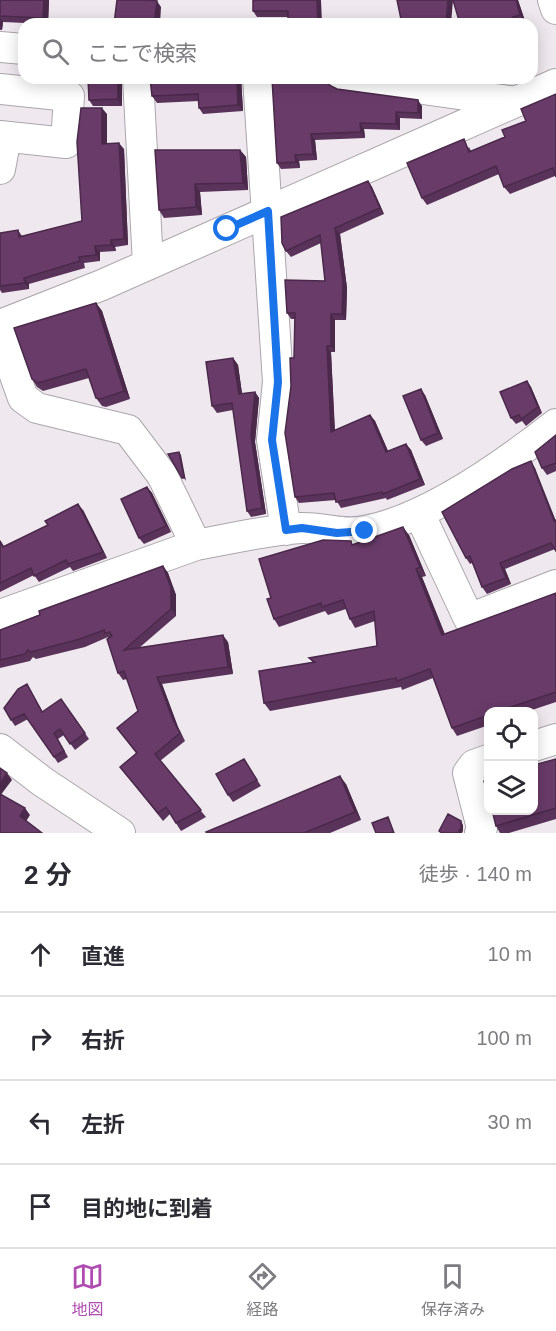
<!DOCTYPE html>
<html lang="ja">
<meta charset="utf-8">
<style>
body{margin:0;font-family:Helvetica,"Noto Sans JP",sans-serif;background:#f2f2f3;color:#2b2b33}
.controls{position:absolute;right:18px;bottom:18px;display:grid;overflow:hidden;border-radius:12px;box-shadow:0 3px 15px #0003}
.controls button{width:54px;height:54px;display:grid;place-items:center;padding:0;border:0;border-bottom:2px solid #e1e1e2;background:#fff;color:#2b2b33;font:30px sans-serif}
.stop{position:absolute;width:18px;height:18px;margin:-14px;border:4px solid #1a73e8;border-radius:50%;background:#fff}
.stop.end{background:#1a73e8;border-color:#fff;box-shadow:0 2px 6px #0008}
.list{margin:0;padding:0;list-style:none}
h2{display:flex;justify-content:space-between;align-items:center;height:78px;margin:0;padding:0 24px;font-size:26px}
h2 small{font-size:20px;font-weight:400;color:#7c7c81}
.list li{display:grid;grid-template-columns:39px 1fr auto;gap:18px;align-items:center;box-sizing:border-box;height:84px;padding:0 24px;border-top:2px solid #e1e1e2}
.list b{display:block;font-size:22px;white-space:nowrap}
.list em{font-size:20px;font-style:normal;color:#7c7c81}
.icon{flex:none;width:33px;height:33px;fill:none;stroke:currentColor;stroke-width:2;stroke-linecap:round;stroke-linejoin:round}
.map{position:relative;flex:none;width:556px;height:833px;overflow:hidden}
.search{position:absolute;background:#fff;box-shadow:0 3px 15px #0003;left:18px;right:18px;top:18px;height:66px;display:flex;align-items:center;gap:15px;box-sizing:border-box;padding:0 21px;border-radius:18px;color:#7c7c81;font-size:22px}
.sheet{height:414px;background:#fff}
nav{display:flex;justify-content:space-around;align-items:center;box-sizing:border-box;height:84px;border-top:2px solid #e1e1e2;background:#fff;font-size:16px;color:#7c7c81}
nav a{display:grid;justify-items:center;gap:3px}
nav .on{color:#b04bb1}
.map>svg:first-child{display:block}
</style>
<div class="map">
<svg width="556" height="833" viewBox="0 0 556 833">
<rect width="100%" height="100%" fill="#efe9ef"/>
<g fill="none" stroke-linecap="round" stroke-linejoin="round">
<defs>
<path id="minor" d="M553,0L556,9
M0,47L24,49
M138,78L148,264
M258,78L278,382L272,440L286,530
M344,78L516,102
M0,89L69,96L66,143L0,136
M0,169L6,137
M0,325L102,285L556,84
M0,333L23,398L37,408L128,430L162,475L196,545C230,539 266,530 301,528C322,527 342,536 365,531C429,519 505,464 556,424
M419,513L469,619L556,585
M0,615L196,545
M534,746L556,739
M0,749L43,782L120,833
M480,833L482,828L468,773L474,765L488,760"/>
</defs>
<use href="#minor" stroke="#aba6ab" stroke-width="32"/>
<use href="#minor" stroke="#fff" stroke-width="30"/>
</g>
<path fill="#5a335a" d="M0,0H49L48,24L3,22L2,30H0Z
M321,0L288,17H257L253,11Z
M518,0L525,21L517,24L453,1Z
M88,78H122V106H93L89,100Z
M150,78H241L243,111L203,114L199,108V101L157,103L152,96Z
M272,78H326L330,86L337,89L422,106V119L400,118V130L364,129L365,138L315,140L317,160L299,161L300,168L281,169L277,163Z
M506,78H516L508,80Z
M556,95L555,176L510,194L504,187L499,174L427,205L422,198L469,147L471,151L505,137Z
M107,114V143L124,149L128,245L115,247L116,251L100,252V261L84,263L85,268L29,284V289L2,293L0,290V286L18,230L22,236L82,221Z
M240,150L246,157L248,190L200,192L202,215L164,218L159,210Z
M368,181L372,187L384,214L340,234L347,288L346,320H335V352H331L335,430L370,415L375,421L388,451L406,444L411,450L425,485L387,500L386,498L341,508L336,500L299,503L295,497L291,386L294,358L295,319H291L287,313L325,281L321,243L291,257L286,251Z
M96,303L102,311L130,399L106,407L102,406L96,398L89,378L43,391L37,387L32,379Z
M233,358L238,365L242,394L255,392L259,398L255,442L266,514L251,517L247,511L233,410L217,413L212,406Z
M527,381L531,387L542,413L526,426L522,421L516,424L511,418Z
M425,395L443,439L426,446L421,440Z
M556,435V471L547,475L542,468Z
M535,468L555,549L505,569L511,584L487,594L482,587L472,563L470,564L466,558Z
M147,487L152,493L171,532L144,544L139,538Z
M83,510L107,558L73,571L70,567L39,582L34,575L0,592V540L4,546Z
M409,535L426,576L422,577L445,634L556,593V702L529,711H489V725L457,736L452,728L433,678L402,690L401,687L270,711L264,703L313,663L309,658L377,646L375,621L355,628L350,619L346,609L328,615L325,611L279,627L274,619L271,598L353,544Z
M163,566L168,573L176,595V616L139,648L228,642L233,674L162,684L178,727L185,741L160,761L206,817L181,831L170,814L163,821L120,767L136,753L117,728L138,711L127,679L123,680L118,673L108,637L85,647L36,659L33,657L30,661L0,668V630Z
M27,684L43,712L61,699L89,739L75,750L64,735L58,739L68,757L58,763L28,719L15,726L11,720Z
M244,759L261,786L233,802L228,795Z
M556,759V819L509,833H500L496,826Z
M346,784L361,820L330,833H207Z"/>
<path fill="#4a294a" d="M44,0H49L48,24L43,18Z
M317,0H321L322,24H318Z
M448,0H453L451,24H446Z
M516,0H518L525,21L520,15Z
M157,1L161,7L160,24H154Z
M0,18L3,22L2,30L0,26Z
M118,78H122V106L118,99Z
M237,78H241L243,111L238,105Z
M418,100L422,106V119L418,113Z
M102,108L107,114V150L102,144Z
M396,112L400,118V130L396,124Z
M360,123L364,129L365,138L361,132Z
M311,134L315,140L317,160L313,154Z
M119,143L124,149L128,245L124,239Z
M240,150L246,157L248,190L243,183Z
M295,155L299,161L300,168L296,162Z
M368,181L372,187L384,214L380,208Z
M195,184L200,192L202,215L196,207Z
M335,228L340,234L347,288L346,320L342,314Z
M111,240L115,247L116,251L111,245Z
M95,246L100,252V261L96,255Z
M24,278L29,284V289L25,283Z
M96,303L102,311L130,399L124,391Z
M331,314L335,320V352L331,346Z
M327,346L331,352L335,438L331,432Z
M233,358L238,365L243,400L239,394Z
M527,381L531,387L542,413L538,407Z
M421,389L425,395L443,439L438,433Z
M255,392L259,398L255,442L266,514L262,508L251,436Z
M370,415L375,421L391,458L386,452Z
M406,444L411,450L425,485L420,479Z
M179,452L181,455L186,481L184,478Z
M531,461L535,468L556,521H554Z
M147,487L152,493L171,532L166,526Z
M78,504L83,510L107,558L103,552Z
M403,527L409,535L426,576L420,567Z
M500,563L505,569L511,584L506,578Z
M163,566L168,573L176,595V616L171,609Z
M416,569L422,577L448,643L442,635Z
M223,635L228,642L233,674L228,667Z
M157,677L162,684L178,727L185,741L173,720Z
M7,773L12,780L0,796V784Z
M340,776L346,784L361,820L355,812Z
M25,808L30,815L25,823L20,816Z
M461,821L463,825V831L462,833H458Z"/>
<path fill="#693b69" stroke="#4a294a" stroke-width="1.5" d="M0,0H44L43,18L0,16Z
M117,0H148L157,1L154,24H114Z
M253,0H317L318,24H288V11H253Z
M397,0H448L446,24H402Z
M453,0H516L520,15L513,17L515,24H460Z
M88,78H118V99L89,100Z
M150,78H237L238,105L199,108L198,94L152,96Z
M272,78H325L329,85L337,89L418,100V113L396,112V124L360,123L361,132L311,134L313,154L295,155L296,162L277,163Z
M556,94V177L553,168L504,187L496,166L422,198L407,163L464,139L469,152L505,137L502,130L526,121L521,109Z
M81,108H102V144L119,143L124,239L111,240V245L95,246L96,255L79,257L80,261L24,278L25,283L0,286V233L18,230L19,237L82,221L77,142Z
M155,150H240L243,183L195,184L196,207L159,210Z
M368,181L380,208L335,228L343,282L342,314H331V346H327L331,432L370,415L386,452L406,444L420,479L383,494L382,492L336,502L334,493L295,497L285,433L291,386L290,358H294L295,313H287L285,280L325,281L320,235L286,251L282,243L281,217Z
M96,303L124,391L101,399L96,398L86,369L38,383L32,379L14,328Z
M233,358L239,394L255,392L251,436L262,508L247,511L232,403L212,406L206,362Z
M527,381L538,407L521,419L519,415L511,418L500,392Z
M421,389L438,433L421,440L403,396Z
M556,435V463L542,468L535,452Z
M179,452L184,478H182L168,454Z
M531,461L554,521L556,520V551L551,543L500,563L506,578L482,587L470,556L466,558L442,512L512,469Z
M147,487L166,526L139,538L121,499Z
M78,504L103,552L68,564L66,560L34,576L31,568L0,583V541L3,547L48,525L45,521Z
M403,527L420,567L416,569L442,635L556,593V692L499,711H489V715L452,728L430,669L397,681L396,678L264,703L259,671L315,662L309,658L377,646L374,611L350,619L343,600L322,607L321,603L274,619L267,599L271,598L259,559L323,540L351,541L352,545Z
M163,566L171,588V609L124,650L223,635L228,667L157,677L173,720L180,733L155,754L201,810L176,823L166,807L158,813L120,767L137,753L117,728L138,711L124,671L118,673L107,639L112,636L110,632L105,633L104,630L80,639L31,652L28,650L25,654L0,660V630L40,615L39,611Z
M27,684L42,712L61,699L85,733L70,744L60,729L54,733L64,751L54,757L24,714L11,720L4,708L18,689Z
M244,759L257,780L228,795L216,774Z
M556,759V808L496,826L492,810H534V765Z
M0,768L7,773L0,784Z
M340,776L355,812L304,833H207L206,832Z
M489,779V799L484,781Z
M0,794L25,808L20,816L42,833H0Z
M448,814L461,821V827L458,833H442L439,831Z
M388,817L394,833H376L372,823Z"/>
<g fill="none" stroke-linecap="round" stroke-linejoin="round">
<path stroke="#1a73e8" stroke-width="8" d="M227,229L268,211L278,382L272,440L286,530L302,528L337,533L365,531"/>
</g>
</svg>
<div class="controls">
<button><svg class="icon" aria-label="locate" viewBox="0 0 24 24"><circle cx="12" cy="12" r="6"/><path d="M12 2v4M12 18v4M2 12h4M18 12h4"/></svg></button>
<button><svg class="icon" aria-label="layers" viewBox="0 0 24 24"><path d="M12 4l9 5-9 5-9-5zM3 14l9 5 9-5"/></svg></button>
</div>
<div class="stop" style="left:227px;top:229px"></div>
<div class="stop end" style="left:365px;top:531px"></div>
<div class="search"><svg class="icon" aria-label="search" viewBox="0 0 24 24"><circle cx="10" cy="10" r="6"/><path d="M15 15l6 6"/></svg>ここで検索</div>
</div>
<section class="sheet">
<h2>2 分<small>徒歩 · 140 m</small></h2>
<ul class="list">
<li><svg class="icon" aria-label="ahead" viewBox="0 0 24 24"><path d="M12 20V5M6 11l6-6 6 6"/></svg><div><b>直進</b></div><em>10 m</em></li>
<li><svg class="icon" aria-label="right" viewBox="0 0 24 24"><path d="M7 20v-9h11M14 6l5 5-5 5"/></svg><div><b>右折</b></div><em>100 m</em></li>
<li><svg class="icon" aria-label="left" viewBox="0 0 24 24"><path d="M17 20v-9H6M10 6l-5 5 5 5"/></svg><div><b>左折</b></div><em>30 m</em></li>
<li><svg class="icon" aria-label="arrive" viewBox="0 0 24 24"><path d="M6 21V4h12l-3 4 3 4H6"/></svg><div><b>目的地に到着</b></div></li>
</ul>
</section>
<nav>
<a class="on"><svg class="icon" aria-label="map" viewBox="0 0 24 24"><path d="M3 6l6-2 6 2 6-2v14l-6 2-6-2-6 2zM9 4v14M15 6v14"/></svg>地図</a>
<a><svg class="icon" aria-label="directions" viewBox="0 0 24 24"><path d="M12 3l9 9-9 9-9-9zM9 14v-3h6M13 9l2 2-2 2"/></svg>経路</a>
<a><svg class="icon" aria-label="saved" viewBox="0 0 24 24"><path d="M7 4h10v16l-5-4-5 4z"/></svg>保存済み</a>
</nav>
